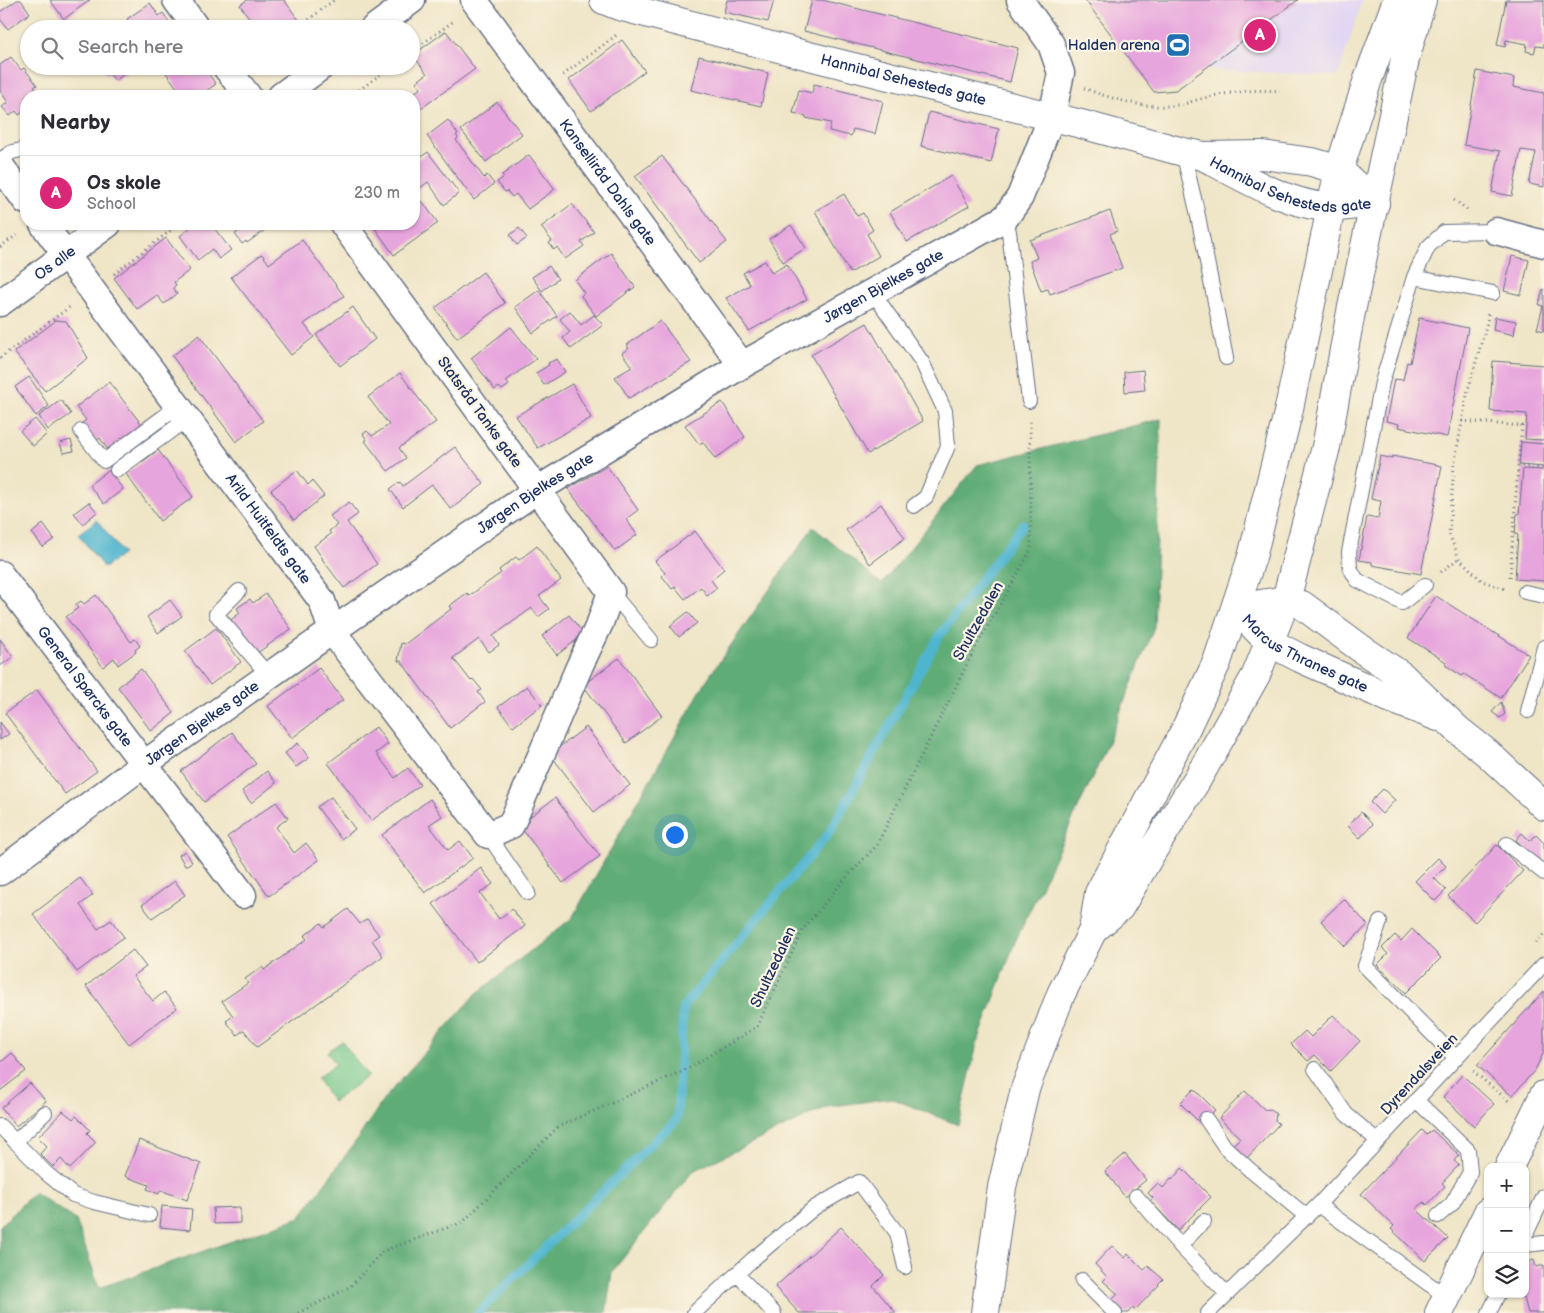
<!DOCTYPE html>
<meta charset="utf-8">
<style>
body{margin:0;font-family:"Balsamiq Sans",sans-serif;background:#f7f7f7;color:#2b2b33}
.controls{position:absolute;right:15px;bottom:15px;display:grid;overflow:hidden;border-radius:10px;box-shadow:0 1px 4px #0004}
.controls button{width:45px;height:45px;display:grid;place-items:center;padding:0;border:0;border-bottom:1px solid #e1e1e2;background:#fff;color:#2b2b33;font:25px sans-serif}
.you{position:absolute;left:674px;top:834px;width:18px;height:18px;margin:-12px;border:4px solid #fff;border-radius:50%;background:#1a73e8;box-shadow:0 0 0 8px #1a73e833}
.badge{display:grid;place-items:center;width:32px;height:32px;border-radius:50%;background:#db2777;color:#fff;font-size:16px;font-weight:700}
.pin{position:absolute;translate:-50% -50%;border:2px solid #fff;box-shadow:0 1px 5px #0006}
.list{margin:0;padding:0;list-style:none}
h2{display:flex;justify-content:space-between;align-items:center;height:65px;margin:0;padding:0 20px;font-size:21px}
h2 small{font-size:16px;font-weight:400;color:#7c7c81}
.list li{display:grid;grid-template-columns:32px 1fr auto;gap:15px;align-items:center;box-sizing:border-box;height:75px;padding:0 20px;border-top:1px solid #e1e1e2}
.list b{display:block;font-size:19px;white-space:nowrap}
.list p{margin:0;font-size:16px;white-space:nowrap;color:#7c7c81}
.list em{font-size:16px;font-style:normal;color:#7c7c81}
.icon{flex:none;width:28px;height:28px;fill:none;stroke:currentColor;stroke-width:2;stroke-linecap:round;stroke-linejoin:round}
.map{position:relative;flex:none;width:1544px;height:1313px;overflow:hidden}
.search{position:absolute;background:#fff;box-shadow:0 1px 4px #0004;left:20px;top:20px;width:400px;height:55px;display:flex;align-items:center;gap:12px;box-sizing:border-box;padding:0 18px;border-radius:28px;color:#7c7c81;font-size:19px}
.panel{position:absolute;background:#fff;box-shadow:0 1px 4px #0004;left:20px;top:90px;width:400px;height:140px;border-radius:20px}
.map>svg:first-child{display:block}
</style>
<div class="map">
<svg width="1544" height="1313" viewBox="0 0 1544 1313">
<rect width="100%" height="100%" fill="#fcf5e5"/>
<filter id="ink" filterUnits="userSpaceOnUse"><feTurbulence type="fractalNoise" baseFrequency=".02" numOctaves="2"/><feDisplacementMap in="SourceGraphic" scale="10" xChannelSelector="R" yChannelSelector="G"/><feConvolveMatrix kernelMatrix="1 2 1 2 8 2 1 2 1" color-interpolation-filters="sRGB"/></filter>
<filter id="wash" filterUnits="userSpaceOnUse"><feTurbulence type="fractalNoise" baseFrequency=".0096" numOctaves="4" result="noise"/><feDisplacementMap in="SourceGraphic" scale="20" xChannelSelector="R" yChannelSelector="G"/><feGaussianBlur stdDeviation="1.12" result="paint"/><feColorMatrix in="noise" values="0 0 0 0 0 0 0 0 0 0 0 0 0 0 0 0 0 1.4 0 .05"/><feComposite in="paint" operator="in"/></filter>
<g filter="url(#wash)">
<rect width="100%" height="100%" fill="#efe5c7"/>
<path fill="#e0d4f4" d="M1141,0H1362L1338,76L1197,69Z"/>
<path fill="#74c78a" stroke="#487b74" d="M342,1041L368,1076L333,1102L317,1078L336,1064L327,1052Z"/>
<path fill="#5fac76" stroke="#3d6e6a" d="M1161,419L1154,627L1103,755L1015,942L977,1044L958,1125L891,1098L827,1107L693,1171L612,1272L606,1313H0V1226L34,1192L76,1220L99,1288L300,1217L356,1141L384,1099L476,994L572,918L706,681L813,527L882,584L977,465Z"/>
<path fill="#50b5cf" stroke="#367296" d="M97,520L123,554L104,568L78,534Z"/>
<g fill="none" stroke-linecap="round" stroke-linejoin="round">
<path stroke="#50b5cf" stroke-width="9" d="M478,1313L677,1119L683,1007L829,833L940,635L1023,524"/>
</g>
<g id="blocks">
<path fill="#e7a5dd" d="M17,0H21L30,13L8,29L0,19V12Z
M50,0H90L64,19Z
M247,0H284L301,23L292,29H257L240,5Z
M727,0H774L768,22L724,12Z
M812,0H822L1018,48L1010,82L804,31Z
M1085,0H1298L1176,90L1154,92Z
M1506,0H1544V47L1536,46L1534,53L1526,51L1527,44L1506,40L1505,47L1497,45Z
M150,3L159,16L163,13L174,29H134L127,19Z
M446,31L475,69L419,110L414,103V96H409L421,88L416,82L427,74L413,55Z
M622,40L645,71L591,111L569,80Z
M699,56L768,73L761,106L691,90Z
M11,57L21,70L24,68L37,85L34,87L39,94L36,96H26V110L19,115L16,111L10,116L2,107L8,102L0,91V65Z
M101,66H135L115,81L109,73L107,75Z
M161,66H202L216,84L199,96H183Z
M1477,71L1514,78L1513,87L1544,93V187L1529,184L1536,152L1521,150L1512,196L1492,192L1500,151L1464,145Z
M814,84L883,101L875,134L853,129L851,136L829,131L831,123L806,118V116L793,113L799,90L812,93Z
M497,102L522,134L486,162L461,130Z
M929,112L999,129L991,163L921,146Z
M448,120L458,134L456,135L458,138L456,140L484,178L487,175L494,184L474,200L427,136Z
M428,152L459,193L444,205L428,182L416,191L414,189V168L415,167L414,162Z
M529,155L555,189L528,209L516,194L512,197L507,191L505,192L497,182L504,177L502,175Z
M662,156L727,242L699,263L635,176Z
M951,176L969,206L907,242L890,212Z
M844,194L857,216L863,213L873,230L867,234L879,256L850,273L815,211Z
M414,199L418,204L422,201L438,223L394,255L372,224H414Z
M572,204L594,232L581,242L584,246L565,259L557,247L554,250L549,243L552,241L541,227Z
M1110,211L1117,231L1110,234L1122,268L1050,294L1048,289L1041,291L1030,261L1037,258L1030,240Z
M192,224H211L231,250L219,259L212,249L198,260L180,236L193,225Z
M232,224H260L265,230L247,243L246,241L242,244L235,234L238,232Z
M791,225L806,248L783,262L769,239Z
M519,228L527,238L517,245L510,235Z
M166,238L190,270L174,282L176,285L173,288L177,294L164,304L157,295L137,309L114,278Z
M302,240L344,296L304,324L314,337L291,355L231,277L262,254L269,264Z
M611,253L635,287L596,316L581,296L584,293L575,280Z
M1512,256L1529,260L1521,295L1504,291Z
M765,261L772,273L787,264L807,299L749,331L726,298L750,285L743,273Z
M549,266L558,279L542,291L532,277Z
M483,272L505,303L457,338L435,308Z
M1543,289H1544V331L1537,329L1543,306L1539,305Z
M539,290L557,316L533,333L515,307Z
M353,307L375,339L340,366L316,335Z
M570,311L581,325L594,315L603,325L571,349L563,338L570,332L560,319Z
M1495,317L1516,321L1514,335L1493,330Z
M1419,318L1468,328L1447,437L1398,427L1399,424L1386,421L1394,379L1403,380L1407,362L1410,363Z
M54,320L66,321L88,358L45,391L14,352L54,322Z
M660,321L691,362L629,398L615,377L632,367L622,353L629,348L627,345Z
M867,323L923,421L868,454L811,355Z
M511,327L536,359L506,381L509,385L502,390L499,387L495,390L471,358Z
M199,335L263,421L236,442L172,356Z
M557,359L565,372L544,385L536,373L549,365L548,363Z
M1493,361L1544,365V440L1525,439L1527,414L1490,411Z
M1143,370L1145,390L1125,392L1124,372Z
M400,373L436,422L399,448L406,458L388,471L365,441L367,440L363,434L367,431L372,436L389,425L368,397Z
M29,377L49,406L36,416L15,387Z
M109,382L142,425L108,450L100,438L93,443L80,425L86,420L76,407Z
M572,384L591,418L538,448L516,416Z
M61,400L71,414L48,430L39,416Z
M722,402L745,437L715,459L703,442L699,444L685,425Z
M35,419L47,434L33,446L20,431Z
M71,440L74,451L63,453L60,443Z
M1521,442L1544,444V467L1519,465Z
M455,447L484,484L451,509L432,485L403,507L390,489L400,482L403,486Z
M158,450L193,497L160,521L126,474Z
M1380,456L1392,459V456L1442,466L1421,574L1372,565V562L1359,560L1367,517L1378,519L1381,501L1371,499Z
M607,466L638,510L626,519L637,535L615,551L568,489Z
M1523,469L1544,470V581L1515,579L1518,535L1515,534L1517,514H1519Z
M297,470L308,485L312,481L324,496L294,520L271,490Z
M107,471H109L123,489L104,504L89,485Z
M89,502L97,512L83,524L74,513Z
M349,502L358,514L347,522L377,564L344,588L322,559H323L314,546L331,534L329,531L337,525L330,516Z
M881,504L905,538L870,564L846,530Z
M43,524L54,539L43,547L32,533Z
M695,531L724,569L711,580L717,588L707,596L701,587L685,599L675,587L672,589L662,576L665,573L655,561Z
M537,546L561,580L539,596L549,609L538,617L532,608L493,636L499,645L489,652L479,639L453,658L471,681L473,679L482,690L478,692L485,702L450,728L401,661H398L401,643L405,644L451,609L449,606L467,593L469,596L501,573L499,570L516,557L519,560Z
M266,594L291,629L253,656L228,622L240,613L237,608L250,599L253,603Z
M96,595L131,642L135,639L140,646L135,650L136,652L118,665L114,658L103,667L66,617L78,608L75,605L81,601L84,604Z
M1436,596L1529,655L1501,698L1464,674L1462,676L1445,665L1446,662L1408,638Z
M170,600L182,616L158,633L147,617Z
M688,612L697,623L679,637L670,626Z
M569,615L584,634L557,655L542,636Z
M216,628L241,662L210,685L185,651Z
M0,639L13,657L0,666Z
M619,658L662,716L626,743L583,685Z
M319,668L343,700L292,738L268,706Z
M141,669L174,713L151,731L118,687Z
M527,686L542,705L513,727L498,707Z
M37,690L97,771L65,794L5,713Z
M1501,702L1505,714L1500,718L1492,712Z
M0,722L9,734L0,740Z
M376,727L388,744L376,753L395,778L408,768L420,785L371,821L328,763Z
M586,727L630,785L594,812L550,754Z
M232,732L256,764L204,802L181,771Z
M298,743L309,758L296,767L285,753Z
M267,771L276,783L251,803L242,791Z
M1383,789L1395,800L1382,814L1370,802Z
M331,797L355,829L341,839L317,807Z
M555,798L600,856L563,883L519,825Z
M430,799L442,816L429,825L448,850L460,841L473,858L425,893L382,835Z
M276,802L288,818L276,827L294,853L306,843L319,860L269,896L227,837Z
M1361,812L1373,824L1360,838L1348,826Z
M1522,833L1530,841L1536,835L1544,843V863L1542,865L1516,840Z
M1497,845L1523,871L1475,922L1448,896Z
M185,851L192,862L185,866L179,855Z
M1438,858L1446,866L1434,878L1446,890L1435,901L1415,881Z
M481,868L493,884L480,893L499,919L512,909L525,926L477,962L433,904Z
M80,878L93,895L80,905L98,929L111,920L124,937L77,972L33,914Z
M175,881L185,895L152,918L142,905Z
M1344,899L1368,925L1345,946L1321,921Z
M348,909L360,924L367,919L379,935L372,940L383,956L257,1047L244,1030L237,1035L226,1021L233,1016L222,1001L248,983L245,979L262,967L264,970L307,939L304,936L321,923L324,927Z
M1412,929L1441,958L1406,993L1377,965L1388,954L1382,948L1395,935L1401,941Z
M133,950L146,967L133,976L153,1001L164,992L177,1008L129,1044L86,986Z
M1544,991V1052L1535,1070L1512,1096L1477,1065Z
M1333,1015L1360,1041L1331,1071L1315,1055L1308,1061L1291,1044L1305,1031L1311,1037Z
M12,1053L26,1071L0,1091V1063Z
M1462,1075L1494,1104L1474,1126L1443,1097Z
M30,1083L46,1101L16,1126L1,1108Z
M1194,1089L1215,1110L1201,1124L1180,1103Z
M1245,1091L1265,1110L1270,1109L1276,1114L1275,1120L1279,1124L1245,1160L1231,1147L1240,1138L1219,1118Z
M63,1111L73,1119L76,1116L90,1130L87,1133L96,1142L70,1169L61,1159L53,1167L40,1154L47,1146L38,1137Z
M1422,1130L1427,1135L1432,1130L1459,1155L1454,1161L1459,1165L1442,1183L1445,1186L1427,1205L1424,1202L1416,1209L1448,1238L1425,1261L1391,1229L1394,1226L1361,1194Z
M139,1140L201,1164L187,1200L160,1190L159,1194L147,1189L149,1185L125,1176Z
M1125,1154L1146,1180L1125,1197L1105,1171Z
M1182,1168L1211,1197L1178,1230L1150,1201L1153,1198L1148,1193L1158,1183L1163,1188L1171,1179L1172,1180Z
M162,1206L192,1209L190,1230L160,1227Z
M240,1207V1223L214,1224L213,1208Z
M841,1227L884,1275L873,1286L896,1313H799L775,1287Z
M1112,1246L1125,1258L1128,1254L1144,1270L1148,1266L1163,1279L1158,1284L1159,1285L1135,1310L1132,1308L1128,1313H1122L1110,1302L1118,1294L1103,1281L1107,1277L1095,1264Z
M1534,1260L1536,1267L1544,1265V1313H1528L1523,1294H1525V1263Z"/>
</g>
</g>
<g filter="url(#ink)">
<use href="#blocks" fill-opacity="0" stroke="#656f83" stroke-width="1"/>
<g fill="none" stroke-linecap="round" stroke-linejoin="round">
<defs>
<path id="service" d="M1183,152L1197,211L1226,358
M0,160L12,152L26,149
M1005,218L1009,232L1029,401
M1414,277L1493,293
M873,293L922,362L945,411L948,446L926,497L914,506
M81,431L104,461L178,406
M117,470L187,419
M1425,585L1402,603L1357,580L1350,568L1349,552L1382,382L1414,277L1428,247L1444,232L1496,231
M239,591L216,614L269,676
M611,592L651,640
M1525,592L1544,596
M1528,711L1544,647
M488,835L528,893
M1507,844L1544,873
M1380,922L1365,966L1456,1058
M1315,1069L1346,1114L1378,1141
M1416,1100L1468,1150L1470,1172L1452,1204L1438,1216
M1206,1119L1225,1147L1250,1170L1306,1216
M0,1126L46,1173L73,1195L94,1202L149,1215
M15,1142L45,1113
M1136,1196L1183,1249L1227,1294
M1318,1205L1447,1297
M1525,1236L1544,1196
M1525,1245L1544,1243
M1180,1246L1204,1221
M737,1274L774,1313
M1082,1280L1115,1313
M694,1313L753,1259L814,1208L859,1182L897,1233L905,1267
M1208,1313L1318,1205L1544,964
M1489,1313L1498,1294"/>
<g id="minor">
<path d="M176,0L197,29"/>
<path id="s1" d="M474,0L742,365"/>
<path d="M373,29L412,0"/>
<path d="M225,66L248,96"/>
<path d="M281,96L322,66"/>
<path d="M0,165L26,201"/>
<path id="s2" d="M43,224L322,601L332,631L488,835L511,825L580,665L600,623L611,592L343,224"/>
<path d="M1496,231L1544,244"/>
<path id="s3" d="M0,303L108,224"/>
<path id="s4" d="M0,574L243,895"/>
<path id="s5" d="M0,872L144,764L332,631L537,490L742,365L1005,218L1020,197L1052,116L1061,73L1051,44L1020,0"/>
</g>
<g id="tertiary">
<path id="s6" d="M604,0L619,6L809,56L1081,124L1183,152L1204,156L1263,155L1312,162L1339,170L1375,203"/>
<path id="s7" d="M1205,157C1240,176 1293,208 1333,207C1347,207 1361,204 1375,203"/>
<path d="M1509,1167L1544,1095"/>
<path d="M1439,1313L1488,1212"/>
</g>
<path id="primary" d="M1093,930L1120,907L1153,850L1198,778L1256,675L1286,600L1326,447L1351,312L1405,59L1422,0
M985,1313L1002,1187L1025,1089L1061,994L1093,930L1099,893L1185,730L1217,662L1252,557L1288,413L1339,170L1368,79L1397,0"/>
<g id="trunk">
<path d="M1236,608L1286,600L1302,605L1363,650L1402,676L1458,730L1487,753L1544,806"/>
<path id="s8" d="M1236,608L1269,642L1300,658L1389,698L1438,717"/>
</g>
</defs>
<use href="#service" stroke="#656f83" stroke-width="16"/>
<use href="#minor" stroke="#656f83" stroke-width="29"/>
<use href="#tertiary" stroke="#656f83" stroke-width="30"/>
<use href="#primary" stroke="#656f83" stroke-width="30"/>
<use href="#trunk" stroke="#656f83" stroke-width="30"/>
<path stroke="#656f83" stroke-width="3" stroke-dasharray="1 4" stroke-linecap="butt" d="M297,29L334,0
M411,52L455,20
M563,75L618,34
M1084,88C1111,99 1148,110 1178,105C1186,104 1195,100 1204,98C1229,92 1254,89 1280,91
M351,96L392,66
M1454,200L1468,210
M0,247L18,234
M114,274L179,224
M1488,314L1487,323L1468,390L1454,465L1449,534L1459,558L1482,581L1506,589
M0,358L71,306
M1462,421L1522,426L1518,466
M1441,572L1459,558
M1510,577L1518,466L1544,468
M1536,943L1544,934
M1473,1071L1510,1102
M298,1313L350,1287L383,1251L463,1222L558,1127L685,1070L757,1027L803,929L844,880L877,845L973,652L1031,550L1030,421"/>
<use href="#service" stroke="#fff" stroke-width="14"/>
<use href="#minor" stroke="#fff" stroke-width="26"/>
<use href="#tertiary" stroke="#fff" stroke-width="28"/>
<use href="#primary" stroke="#fff" stroke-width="28"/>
<use href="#trunk" stroke="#fff" stroke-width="28"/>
</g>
</g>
<defs>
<symbol id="stadium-square" viewBox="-11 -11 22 22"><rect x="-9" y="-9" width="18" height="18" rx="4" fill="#1f6fb2" stroke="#fcf5e5"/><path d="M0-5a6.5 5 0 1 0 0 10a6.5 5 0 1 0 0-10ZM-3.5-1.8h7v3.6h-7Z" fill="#fff"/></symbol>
</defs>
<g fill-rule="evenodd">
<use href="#stadium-square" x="1164" y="31" width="28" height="28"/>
</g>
<g text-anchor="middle" stroke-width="4.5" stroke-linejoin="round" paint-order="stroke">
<g font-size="15" fill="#1b2f5e" stroke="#fcf5e5" text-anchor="end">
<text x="1160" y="50">Halden arena</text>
</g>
<g font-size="15" fill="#1b2f5e" stroke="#fcf5e5">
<text dy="5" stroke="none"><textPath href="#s6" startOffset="310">Hannibal Sehesteds gate</textPath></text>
<text dy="5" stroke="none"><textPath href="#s7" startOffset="92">Hannibal Sehesteds gate</textPath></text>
<text dy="5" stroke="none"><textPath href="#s1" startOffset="226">Kanselliråd Dahls gate</textPath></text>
<text dy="5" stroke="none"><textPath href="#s3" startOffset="68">Os alle</textPath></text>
<text dy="5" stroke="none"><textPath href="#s5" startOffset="1061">Jørgen Bjelkes gate</textPath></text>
<text transform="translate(480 412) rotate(54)" y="5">Statsråd Tanks gate</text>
<text dy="5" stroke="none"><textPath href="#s5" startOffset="656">Jørgen Bjelkes gate</textPath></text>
<text dy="5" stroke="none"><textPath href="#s2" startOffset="379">Arild Huitfeldts gate</textPath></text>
<text transform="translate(978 621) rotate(-61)" y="5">Shultzedalen</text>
<text dy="5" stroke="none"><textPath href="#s8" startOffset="84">Marcus Thranes gate</textPath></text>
<text dy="5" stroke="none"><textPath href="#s4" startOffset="141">General Spørcks gate</textPath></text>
<text dy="5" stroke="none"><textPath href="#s5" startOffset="251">Jørgen Bjelkes gate</textPath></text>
<text transform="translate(773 967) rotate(-65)" y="5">Shultzedalen</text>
<text transform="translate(1419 1074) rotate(-47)" y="5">Dyrendalsveien</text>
</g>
</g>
</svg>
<div class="controls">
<button>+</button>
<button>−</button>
<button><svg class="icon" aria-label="layers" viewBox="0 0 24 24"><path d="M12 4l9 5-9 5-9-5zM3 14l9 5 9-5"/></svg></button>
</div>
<div class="you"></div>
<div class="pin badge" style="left:1260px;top:35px">A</div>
<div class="search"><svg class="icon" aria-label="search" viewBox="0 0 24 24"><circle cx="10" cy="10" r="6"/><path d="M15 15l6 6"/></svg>Search here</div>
<section class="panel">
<h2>Nearby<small></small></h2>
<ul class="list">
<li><span class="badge">A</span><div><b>Os skole</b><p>School</p></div><em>230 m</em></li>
</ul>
</section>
</div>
